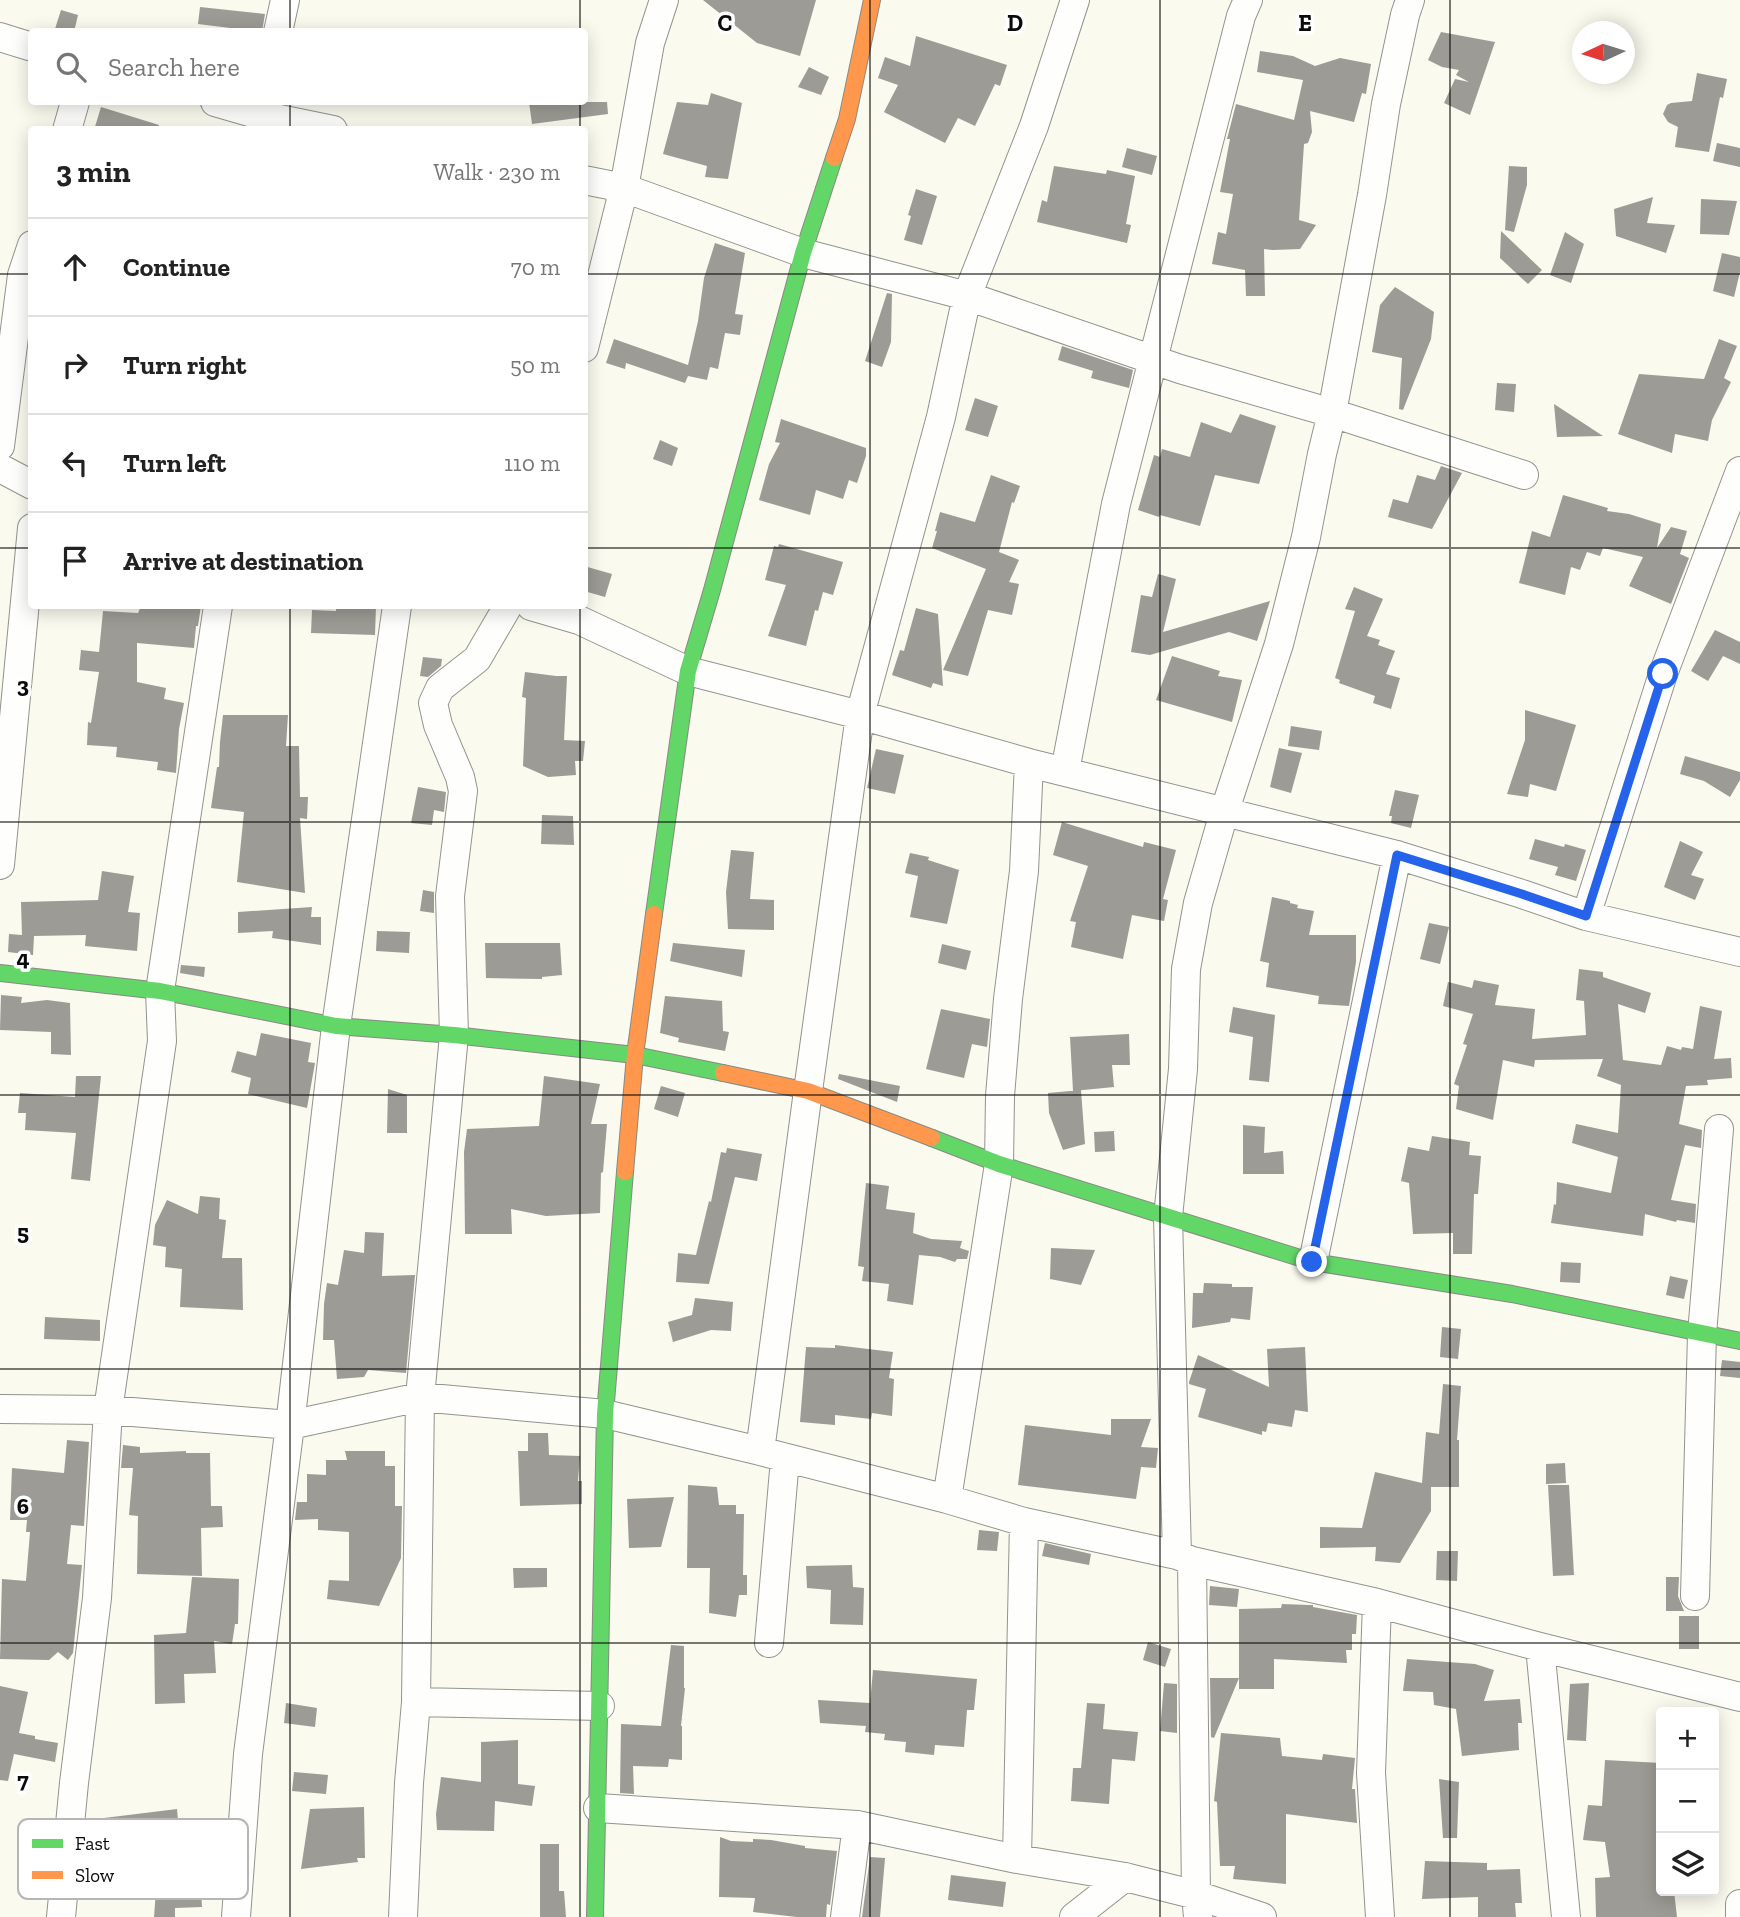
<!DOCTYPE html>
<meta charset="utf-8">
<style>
body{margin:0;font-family:"Zilla Slab",serif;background:#f2f2f2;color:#222}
.controls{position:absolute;right:21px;bottom:21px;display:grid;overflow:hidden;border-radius:7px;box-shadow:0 4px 18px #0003}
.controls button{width:63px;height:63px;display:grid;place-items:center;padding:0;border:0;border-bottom:2px solid #e0e0e0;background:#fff;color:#222;font:35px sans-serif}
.compass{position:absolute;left:1572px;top:21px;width:63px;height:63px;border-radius:50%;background:#fff;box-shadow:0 4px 18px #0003;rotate:266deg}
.stop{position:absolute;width:21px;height:21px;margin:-16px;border:5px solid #2563eb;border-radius:50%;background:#fff}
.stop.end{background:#2563eb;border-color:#fff;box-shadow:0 2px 7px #0008}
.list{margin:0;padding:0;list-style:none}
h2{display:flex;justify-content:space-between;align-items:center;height:91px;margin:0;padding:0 28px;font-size:30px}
h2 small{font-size:23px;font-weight:400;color:#767676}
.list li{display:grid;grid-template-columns:46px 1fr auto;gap:21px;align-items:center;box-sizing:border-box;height:98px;padding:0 28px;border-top:2px solid #e0e0e0}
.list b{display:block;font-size:26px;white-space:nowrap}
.list em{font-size:23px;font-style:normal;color:#767676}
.icon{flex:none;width:38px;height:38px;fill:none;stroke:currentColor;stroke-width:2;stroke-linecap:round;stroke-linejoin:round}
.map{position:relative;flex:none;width:1740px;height:1917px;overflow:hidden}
.search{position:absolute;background:#fff;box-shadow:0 4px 18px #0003;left:28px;top:28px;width:560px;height:77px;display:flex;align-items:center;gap:18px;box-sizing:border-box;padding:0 24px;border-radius:7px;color:#767676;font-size:26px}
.panel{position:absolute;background:#fff;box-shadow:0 4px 18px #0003;left:28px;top:126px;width:560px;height:483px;border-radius:7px}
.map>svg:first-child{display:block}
</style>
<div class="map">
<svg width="1740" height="1917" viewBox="0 0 1740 1917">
<rect width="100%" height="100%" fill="#fafaef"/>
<path fill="#9c9b95" d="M703,0H816L800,56L757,43Z
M200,7L265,14L262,32L198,24Z
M61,10L78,15L74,32H54Z
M1441,32L1495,42L1470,115L1444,103L1455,79L1469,82L1456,75L1459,70L1442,67L1428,60Z
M916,36L1007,65L1000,86L995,84L975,126L958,118L945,143L884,112L898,85L878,78L885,57L910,66Z
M1260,51L1293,56L1315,66L1340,58L1371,64L1366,94L1362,93L1354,122L1310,111L1312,132L1308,143L1304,144L1299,220L1316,225L1300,249L1273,250L1264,249L1265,296H1246L1245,270L1212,264L1218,232L1226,234L1233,194L1220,192L1230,139H1227L1236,104L1294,120L1303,80L1257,72Z
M809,67L829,77L821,95L798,87Z
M1697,73L1727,79L1723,98L1720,97L1709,152L1675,147L1678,127L1668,122L1663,114L1667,105L1671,103L1692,101Z
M711,93L742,103L728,179L705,177L707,166L663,154L677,102L708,105Z
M529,102H607L608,114L532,124Z
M101,107L159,125L158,130H94Z
M1717,143L1740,148V167L1713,161Z
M1127,148L1157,156L1152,175L1122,167Z
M1054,166L1106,174L1107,170L1135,176L1126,224L1131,225L1127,243L1037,222L1042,200L1047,202Z
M1509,166L1527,167V185L1514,232L1505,230Z
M916,189L937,196L922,245L904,240L911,216L908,215Z
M1653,197L1647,223L1675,225L1666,253L1616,236L1614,209Z
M1701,199L1737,201L1729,235L1700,234Z
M1501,231L1542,270L1528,284L1500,258Z
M1565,232L1584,244L1571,283L1550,275Z
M715,243L745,253L735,314L743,315L740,335L725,333L718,369L710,367L707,380L688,376L685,383L626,363L625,369L606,363L614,339L688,365L698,321L704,278Z
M1722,253L1740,257V272L1734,297L1713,291Z
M1395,287L1434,312L1431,339L1403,410L1399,409L1402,358L1372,352L1380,305Z
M887,293L892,294L891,342L882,367L865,361Z
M1719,339L1737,346L1724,378L1731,382L1712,420L1708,441L1675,434L1672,453L1618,434L1639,374L1704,379Z
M1062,346L1133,370L1129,388L1091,378L1093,371L1058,360Z
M1497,383L1516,384L1514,412L1495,410Z
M975,398L998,406L988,437L965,430Z
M1554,404L1603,436L1557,437Z
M1240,414L1276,426L1259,484L1215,475L1200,526L1160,515L1159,517L1138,510L1154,455L1160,457L1162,449L1190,457L1201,422L1231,433Z
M781,419L866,448V456L857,483L849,480L843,499L816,490L810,515L759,500L769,464L780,443L775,442Z
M660,440L678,448L672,466L653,459Z
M1441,466L1462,473L1432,529L1388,517L1393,499L1408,503L1417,475L1435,480Z
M991,475L1020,486L1014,503L1012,502L999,552L1019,560L1009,582L1019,584L1012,615L988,610L968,676L943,670L986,569L932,548L937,531H935L940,512L975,522Z
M1563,495L1608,508L1607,511L1629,514L1661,524L1657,548L1671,527L1687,531L1680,554L1689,558L1671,604L1629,586L1643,557L1603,548L1600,556L1587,552L1580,570L1571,567L1565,595L1519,583L1532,531L1550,537Z
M779,544L843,562L833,595L823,592L818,611L815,610L806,646L768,636L786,585L765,580L774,546L778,547Z
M584,566L612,574L605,597L584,591Z
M1158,574L1176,579L1163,632L1270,601L1257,641L1229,632L1150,655L1131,652L1141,595L1152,597Z
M1354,587L1383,599L1367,636L1380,640L1378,645L1395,651L1386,674L1400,678L1391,709L1373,703L1375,696L1339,683L1340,680L1335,678L1355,611L1345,609Z
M141,606H201L198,626H196L194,648L137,643V682L166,688L164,699L184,703L179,729L176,773L157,770L158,762L116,757L117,747L87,745L88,722L91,723L99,672L79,670L81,650L99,652L103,611L138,613Z
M336,606H376L375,635L311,633L312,610L336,611Z
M916,608L938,614L943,686L933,683L931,688L892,675L900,650L904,651Z
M1715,630L1740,642V664L1723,656L1708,681L1691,671Z
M1172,656L1220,671L1218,676L1242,680L1232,722L1156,700Z
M423,657L442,659L441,666L428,677L420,676Z
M525,672L556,676H567L564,740L585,741L583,761H575L576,775L548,777L523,766L526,698L522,697Z
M1525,710L1576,725L1556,791L1530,784L1528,797L1507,794L1525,740Z
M223,715H288L286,746H299L300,797H308L307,819L300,818L305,893L237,882L244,812L211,808L217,767H219L220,742Z
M1291,726L1322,731L1319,750L1288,746Z
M1279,748L1302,753L1291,793L1270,787Z
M876,749L904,755L895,794L867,788Z
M1685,756L1740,772V780L1730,797L1704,781L1680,774Z
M418,787L446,792L444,812L434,810L432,825L411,823Z
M1395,790L1419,795L1411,828L1391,823L1392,816H1389Z
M542,815L573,816L574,845L541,844Z
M1062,822L1143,847L1144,842L1176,850L1163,899L1168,900L1164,921L1132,915L1123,959L1071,947L1076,922L1070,921L1088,866L1053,855Z
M1535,839L1564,847L1565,844L1586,850L1576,881L1555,875L1558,867L1529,859Z
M1680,841L1703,852L1691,875L1704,879L1695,900L1664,887Z
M731,850L754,852L750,899L774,900V930L728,929L726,892Z
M910,853L929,857L928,860L959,870L947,924L910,917L918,876L905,873Z
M102,871L134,876L128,912L140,913L137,951L85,946L86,935L34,936L33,955L8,952L9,934L22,935L21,902L98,900Z
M423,890L434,892V913L420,911Z
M1272,897L1290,901V903L1298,905L1297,908L1314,911L1309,935H1356V962L1349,1006L1318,1004L1319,996L1266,987L1269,963L1260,961Z
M312,907L311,917H321V945L272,938L273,931L238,933V912Z
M1429,923L1449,927L1440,964L1420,959Z
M377,931L410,932L409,953L376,951Z
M485,943H560L562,975L542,977V979L486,978Z
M673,943L745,950L742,977L670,961Z
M942,944L971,951L966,970L938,963Z
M181,965L205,967L204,977L180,973Z
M1579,969L1603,972V977L1651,993L1645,1013L1618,1004L1623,1060L1661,1065L1667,1046L1681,1050L1682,1047L1693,1049L1700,1006L1722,1011L1714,1059L1731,1058L1732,1078L1707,1080L1708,1085L1686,1086L1679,1124L1702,1130L1701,1148L1685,1145L1671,1200L1696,1204L1695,1223L1677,1220L1676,1222L1645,1214L1643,1236L1551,1223L1554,1204L1556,1205L1557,1182L1611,1193L1618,1157L1572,1143L1576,1124L1618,1133L1621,1085L1597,1076L1603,1059L1535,1060L1534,1067L1503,1060L1493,1120L1456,1109L1459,1086L1454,1084L1467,1045L1463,1044L1473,1014L1443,1006L1448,982L1472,988L1474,980L1499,985L1495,1005L1535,1009L1532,1039L1586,1035L1584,1001L1576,1000Z
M1,995L22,997L21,1003L47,1000L70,1003L71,1055L51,1054V1032L0,1030Z
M665,996L722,1001L723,1031L729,1032L725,1051L678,1042L679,1038L660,1033Z
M1233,1007L1275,1015L1269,1082L1249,1080L1253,1037L1229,1032Z
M941,1009L990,1019L987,1047L972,1044L964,1078L926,1069Z
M261,1033L311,1043L308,1062L315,1063L307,1108L248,1094L251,1078L231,1072L237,1051L256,1056Z
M1129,1034L1130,1065H1112L1114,1087L1073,1091L1070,1037Z
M839,1074L900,1086L897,1102L838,1079Z
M76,1076H101L90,1181L71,1179L76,1133L25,1130L26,1113H18L20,1093L75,1097Z
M544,1076L600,1084L591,1124H607L603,1172L601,1173L600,1213L546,1216L511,1209L512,1234H465L464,1152L467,1129L539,1126Z
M661,1086L685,1093L678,1117L654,1109Z
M388,1089L407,1095V1133H387Z
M1081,1090L1085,1144L1063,1150L1049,1113L1048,1093Z
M1243,1125L1265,1127L1264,1153L1283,1151L1284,1174H1243Z
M1114,1131L1115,1151L1095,1152L1094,1132Z
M1432,1136L1470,1142L1469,1155L1481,1156L1478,1194H1474L1472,1254H1453V1233L1413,1234L1409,1183L1401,1181L1408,1147L1429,1151Z
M727,1148L762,1154L757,1181L735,1177L709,1284L676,1282L678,1253L696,1255L709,1201L711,1202L721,1152L726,1153Z
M866,1183L889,1186L886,1209L915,1213L913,1233L931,1239L962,1241L960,1248L969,1251L967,1259H957L955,1262L940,1257L919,1255L913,1305L887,1301L889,1284L862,1281L864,1267L858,1266Z
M200,1196L220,1198L219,1219L226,1220L222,1258H242L243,1310L180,1307L182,1269L165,1267L166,1247L153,1245L155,1225L167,1200L198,1214Z
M365,1232L384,1233L382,1276L415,1275L406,1373L368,1370L364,1377L337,1379L334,1340H323L324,1304L327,1283L338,1285L344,1250L364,1253Z
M1051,1248L1095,1250L1081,1285L1050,1279Z
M1561,1262L1581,1263L1580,1283L1560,1282Z
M1670,1276L1688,1280L1684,1299L1666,1295Z
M1204,1283L1232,1284V1287H1253L1250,1320L1231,1318L1230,1322L1192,1328L1193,1293H1203Z
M695,1298L733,1302L731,1331L711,1330L673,1342L668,1322L692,1315Z
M45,1317L100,1320V1341L44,1339Z
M1442,1327L1461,1329L1458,1359L1440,1357Z
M835,1345L893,1352L889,1378L894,1379L892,1416L872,1413L871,1419L835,1415V1425L800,1422L806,1347L835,1348Z
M1305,1347L1308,1412L1295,1410L1292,1427L1268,1423L1266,1432L1262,1431V1435L1198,1417L1206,1389L1189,1384V1382L1198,1355L1269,1387L1267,1349Z
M1722,1360L1740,1362V1378L1720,1376Z
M1443,1384L1461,1386L1457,1440H1459V1487H1431V1511L1400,1563L1375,1561L1376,1547L1320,1548V1527L1362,1528L1375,1472L1422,1483L1426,1432L1439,1434Z
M1111,1419H1151L1141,1447L1158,1448L1156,1468L1141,1467L1136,1499L1018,1485L1025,1425L1111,1435Z
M528,1433H548L549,1455L580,1456L578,1481H582V1504L520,1506L518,1451H528Z
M67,1440L89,1442L84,1526L71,1525L67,1564L82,1565L73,1653L68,1660L58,1652L49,1660L0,1659L2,1579L26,1581L30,1532H26L27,1520H10L12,1468L64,1473Z
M123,1445L140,1447V1453L186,1451V1453H210L211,1506H222L223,1527L201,1528L202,1576L137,1574L138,1516L129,1515L133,1468H121Z
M345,1451H385V1466H395V1506H402L401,1558L379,1606L327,1599L329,1580L349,1581V1532L318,1530V1519L295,1520L297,1502H307V1474L326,1475V1460H347Z
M1565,1463L1566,1483L1546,1484V1464Z
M688,1485L717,1487L719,1505H736V1514H744L743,1575H747V1595H739L736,1617L709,1613L710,1568H687Z
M1548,1485H1569L1574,1575L1553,1576Z
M674,1497L661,1547L629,1548L627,1499Z
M979,1530L999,1532L997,1551L977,1550Z
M1045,1543L1091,1554L1089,1565L1042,1556Z
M1437,1551H1458L1457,1581L1436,1580Z
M852,1565L853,1587L864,1588L863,1625L830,1624L831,1590L807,1588L806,1566Z
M513,1568H547V1587L514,1588Z
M192,1577L239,1579L238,1624H235L232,1644L214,1641L216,1673L184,1674L185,1703L155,1704L154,1635L186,1633Z
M1666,1577H1679L1678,1596L1684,1611H1666Z
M1210,1586L1239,1589L1237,1607L1209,1605Z
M1282,1604L1309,1605H1313V1607L1357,1615L1356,1634H1352V1650H1346L1347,1663L1274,1659V1689H1239V1609L1281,1608Z
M1679,1616H1699V1649H1679Z
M1148,1642L1171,1649L1165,1667L1143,1660Z
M671,1645L684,1646V1688H685L681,1726H682V1760L669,1759L668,1767L633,1766L634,1794L620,1793L621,1724L661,1726Z
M1407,1659L1475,1664L1494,1670L1484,1701L1520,1699L1522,1723H1518L1519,1750L1462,1756L1456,1709L1434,1705L1433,1692L1403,1691Z
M873,1670L977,1679L974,1710H967L964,1747L935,1745L934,1755L905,1752L906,1742L884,1740L885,1734L865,1732L866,1726L820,1723L818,1700L870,1703Z
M1210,1678H1239L1214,1738L1211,1737Z
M1164,1683L1177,1684V1733L1160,1731Z
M1589,1683L1586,1741L1567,1740L1570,1684Z
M0,1686L28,1692L19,1733L35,1736V1739L58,1743L55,1762L14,1754L8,1781L0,1780Z
M286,1703L317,1708L315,1727L284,1723Z
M1087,1703L1105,1704L1103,1729L1138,1732L1135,1761L1112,1759L1109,1804L1071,1801L1073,1768H1081Z
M1221,1733L1280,1738L1282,1756L1322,1760L1323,1754L1355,1758L1352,1789H1355L1357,1823L1286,1814V1884L1233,1879L1235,1866H1220L1217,1802L1214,1801Z
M518,1740V1784L535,1786L532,1806L495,1801L494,1831L437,1830L436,1814L441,1777L481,1782V1742Z
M1605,1760L1661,1763V1891H1674L1677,1917H1596L1595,1878L1610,1877L1605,1842L1583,1840L1588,1805L1602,1806Z
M294,1772L328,1775L326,1794L292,1791Z
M1439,1779L1459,1782L1457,1838H1443Z
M364,1807L365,1858H357L358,1862L301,1869L310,1809Z
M177,1809L178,1820L219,1819L220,1856H214V1890H201L202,1907L175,1908V1917H154L158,1863H155L152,1831L104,1829V1818Z
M720,1837L731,1841L753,1842V1839L771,1840L805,1846V1848L837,1851L830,1905L827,1904L826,1917H797L753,1912L755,1898L719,1897Z
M540,1844H559V1891H564L566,1917H540Z
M870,1857L885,1858L880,1917H862Z
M1425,1861L1487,1863V1870L1520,1869L1522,1903H1515L1516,1917H1478V1897L1422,1899Z
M951,1875L1006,1882L1003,1907L948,1900Z"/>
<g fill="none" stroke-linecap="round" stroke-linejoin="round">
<defs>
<path id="street" d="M278,32L285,0
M0,37L32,47
M215,102L260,115L333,130
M67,130L75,102
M584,180L624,188L803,253L967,296L1180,369L1332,413L1524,475
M584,348L624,188L650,43L664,0
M0,446L22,275L32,245
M0,468L32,485
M531,606L579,620L688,671L860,715L1029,763L1397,855L1522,894L1586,916L1740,952
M1065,771L1116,504L1241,16L1248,0
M0,865L32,528
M1586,916L1663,674L1740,471
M1313,1262L1397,855
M0,1409L108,1410L290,1425L420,1397L605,1414L760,1451L947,1499L1024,1522L1177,1555L1192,1561L1377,1603L1540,1647L1740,1697
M760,1451L808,1091L860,715L941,417L967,296L1034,126L1075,0
M947,1499L999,1164L1000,1096L1008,999L1024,871L1029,763
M1177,1555L1168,1217L1183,1069L1186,969L1198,903L1224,813L1279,644L1306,537L1322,454L1332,413L1372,195L1386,104L1405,15L1410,0
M1192,1561L1196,1895L1198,1917
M1695,1596L1702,1334L1719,1129
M1377,1603L1371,1773L1380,1917
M769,1643L785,1459
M1540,1647L1566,1917
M416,1702L600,1706
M598,1808L857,1825L1017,1859L1125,1877L1196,1895L1262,1917
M1017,1859L1024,1522
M61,1917L74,1783L97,1598L108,1410L162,1041L160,991L218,606
M236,1917L248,1754L290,1425L336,1026L397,606
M403,1917L409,1783L416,1702L420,1397L454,1035L450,896L463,791L460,777L438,725L433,703L440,688L477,659L508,606
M845,1917L857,1825
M1074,1917L1125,1877
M1740,1917V1904"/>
<path id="fast" d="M654,914L688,671L712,590L803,253L834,158
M0,973L160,991L336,1026L454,1035L635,1055L723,1073
M932,1138L999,1164L1313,1262L1512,1294L1740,1341
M595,1917L605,1414L625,1172"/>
<path id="slow" d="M834,158L847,119L872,0
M723,1073L808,1091L932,1138
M625,1172L635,1055L654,914"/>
</defs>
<use href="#street" stroke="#93938e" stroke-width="30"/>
<use href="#fast" stroke="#898984" stroke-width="18"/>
<use href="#slow" stroke="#898984" stroke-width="18"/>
<use href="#street" stroke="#fefefd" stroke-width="28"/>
<use href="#fast" stroke="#63d668" stroke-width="16"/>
<use href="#slow" stroke="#ff974d" stroke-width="16"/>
</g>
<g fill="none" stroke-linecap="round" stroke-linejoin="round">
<path stroke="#2563eb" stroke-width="9" d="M1312,1262L1397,855L1522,894L1586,916L1663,674"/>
</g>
<path fill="none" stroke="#0b0b0b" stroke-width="2" stroke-opacity="0.55" d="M290,0V32M580,0V32M870,0V1917M1160,0V1917M1450,0V1917M290,102V130M580,102V130M0,274H32M584,274H1740M0,548H32M584,548H1740M290,606V1917M580,606V1917M0,822H1740M0,1095H1740M0,1369H1740M0,1643H1740"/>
<rect x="18" y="1819" width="230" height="80" rx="10" fill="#fff" stroke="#b6b6b6" stroke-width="2"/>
<rect x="32" y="1839" width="31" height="9" fill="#63d668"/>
<rect x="32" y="1871" width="31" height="8" fill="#ff974d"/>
<g font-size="19" fill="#0b0b0b">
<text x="75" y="1850">Fast</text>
<text x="75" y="1882">Slow</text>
</g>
<g font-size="23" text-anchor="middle" font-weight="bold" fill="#0b0b0b" stroke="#fff" stroke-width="7" stroke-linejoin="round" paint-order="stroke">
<text x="725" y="31">C</text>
<text x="1015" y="31">D</text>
<text x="1305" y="31">E</text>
<text x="23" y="693">3</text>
<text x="23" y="966">4</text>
<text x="23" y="1240">5</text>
<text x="23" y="1514">6</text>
<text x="23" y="1788">7</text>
</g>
</svg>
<div class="controls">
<button>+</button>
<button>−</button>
<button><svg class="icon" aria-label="layers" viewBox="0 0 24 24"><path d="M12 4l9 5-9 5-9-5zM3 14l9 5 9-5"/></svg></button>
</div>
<svg class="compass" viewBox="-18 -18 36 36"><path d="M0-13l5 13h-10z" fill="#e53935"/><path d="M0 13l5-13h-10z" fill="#767676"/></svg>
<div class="stop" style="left:1663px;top:674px"></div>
<div class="stop end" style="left:1312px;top:1262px"></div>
<div class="search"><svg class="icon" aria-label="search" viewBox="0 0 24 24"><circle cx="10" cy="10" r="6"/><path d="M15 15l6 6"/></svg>Search here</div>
<section class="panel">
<h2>3 min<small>Walk · 230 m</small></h2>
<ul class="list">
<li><svg class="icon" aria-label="ahead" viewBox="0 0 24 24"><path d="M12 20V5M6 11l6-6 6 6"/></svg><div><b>Continue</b></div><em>70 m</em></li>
<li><svg class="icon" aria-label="right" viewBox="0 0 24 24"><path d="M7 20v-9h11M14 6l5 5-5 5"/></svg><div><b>Turn right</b></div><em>50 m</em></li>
<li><svg class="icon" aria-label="left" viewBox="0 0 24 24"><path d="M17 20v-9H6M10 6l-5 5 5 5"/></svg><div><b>Turn left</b></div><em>110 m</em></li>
<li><svg class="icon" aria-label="arrive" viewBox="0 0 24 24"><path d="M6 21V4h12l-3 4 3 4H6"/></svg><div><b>Arrive at destination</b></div></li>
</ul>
</section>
</div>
